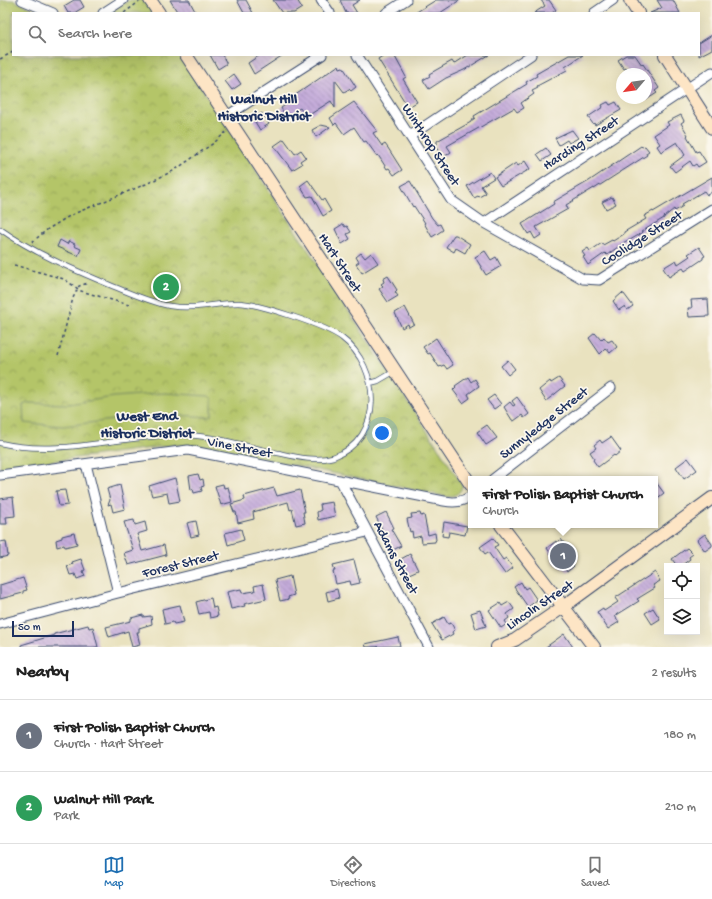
<!DOCTYPE html>
<meta charset="utf-8">
<style>
body{margin:0;font-family:"Gochi Hand",sans-serif;background:#f2f2f2;color:#222}
.controls{position:absolute;right:12px;bottom:12px;display:grid;overflow:hidden;border-radius:0px;box-shadow:0 4px 16px #0002}
.controls button{width:36px;height:36px;display:grid;place-items:center;padding:0;border:0;border-bottom:1px solid #e0e0e0;background:#fff;color:#222;font:20px sans-serif}
.compass{position:absolute;left:616px;top:68px;width:36px;height:36px;border-radius:50%;background:#fff;box-shadow:0 4px 16px #0002;rotate:241deg}
.scale{position:absolute;left:12px;bottom:10px;width:62px;box-sizing:border-box;padding-left:4px;border:2px solid #1b2f5e;border-top:0;font-size:11px;line-height:14px;white-space:nowrap;color:#1b2f5e;-webkit-text-stroke:3px #fbf7ec;paint-order:stroke}
.you{position:absolute;left:382px;top:433px;width:14px;height:14px;margin:-10px;border:3px solid #fff;border-radius:50%;background:#1a73e8;box-shadow:0 0 0 6px #1a73e833}
.badge{display:grid;place-items:center;width:26px;height:26px;border-radius:50%;background:#1f6fb2;color:#fff;font-size:13px;font-weight:700}
.pin{position:absolute;translate:-50% -50%;border:2px solid #fff;box-shadow:0 1px 4px #0006}
.popup{position:absolute;left:468px;top:476px;width:190px;height:52px;box-sizing:border-box;display:grid;place-content:center;border-radius:0px;background:#fff;filter:drop-shadow(0 1px 3px #0005);font-size:13px;white-space:nowrap;color:#767676}
.popup b{font-size:15px;color:#222}
.popup::after{content:'';position:absolute;left:50%;top:100%;margin-left:-8px;border:8px solid transparent;border-top-color:#fff}
.list{margin:0;padding:0;list-style:none}
h2{display:flex;justify-content:space-between;align-items:center;height:52px;margin:0;padding:0 16px;font-size:17px}
h2 small{font-size:13px;font-weight:400;color:#767676}
.list li{display:grid;grid-template-columns:26px 1fr auto;gap:12px;align-items:center;box-sizing:border-box;height:72px;padding:0 16px;border-top:1px solid #e0e0e0}
.list b{display:block;font-size:15px;white-space:nowrap}
.list p{margin:0;font-size:13px;white-space:nowrap;color:#767676}
.list em{font-size:13px;font-style:normal;color:#767676}
.icon{flex:none;width:22px;height:22px;fill:none;stroke:currentColor;stroke-width:2;stroke-linecap:round;stroke-linejoin:round}
.map{position:relative;flex:none;width:712px;height:647px;overflow:hidden}
.search{position:absolute;background:#fff;box-shadow:0 4px 16px #0002;left:12px;right:12px;top:12px;height:44px;display:flex;align-items:center;gap:10px;box-sizing:border-box;padding:0 14px;border-radius:0px;color:#767676;font-size:15px}
.sheet{height:196px;background:#fff}
nav{display:flex;justify-content:space-around;align-items:center;box-sizing:border-box;height:56px;border-top:1px solid #e0e0e0;background:#fff;font-size:11px;color:#767676}
nav a{display:grid;justify-items:center;gap:2px}
nav .on{color:#1f6fb2}
.map>svg:first-child{display:block}
</style>
<div class="map">
<svg width="712" height="647" viewBox="0 0 712 647">
<defs>
<pattern id="park-crowns" width="20" height="18" patternUnits="userSpaceOnUse"><rect width="20" height="18" fill="#b4c568"/><path d="M2 6a3 3 0 1 1 6 0M12 15a3 3 0 1 1 6 0" fill="none" stroke="#92a059"/></pattern>
<pattern id="building-back-hatch" width="6" height="6" patternUnits="userSpaceOnUse"><rect width="6" height="6" fill="#c5acda"/><path d="M-1 5l2 2M0 0l6 6M5-1l2 2" fill="none" stroke="#9f8cb4"/></pattern>
</defs>
<rect width="100%" height="100%" fill="#fbf7ec"/>
<filter id="ink" filterUnits="userSpaceOnUse"><feTurbulence type="fractalNoise" baseFrequency=".025" numOctaves="2"/><feDisplacementMap in="SourceGraphic" scale="8" xChannelSelector="R" yChannelSelector="G"/><feConvolveMatrix kernelMatrix="1 2 1 2 8 2 1 2 1" color-interpolation-filters="sRGB"/></filter>
<filter id="wash" filterUnits="userSpaceOnUse"><feTurbulence type="fractalNoise" baseFrequency=".012" numOctaves="4" result="noise"/><feDisplacementMap in="SourceGraphic" scale="16" xChannelSelector="R" yChannelSelector="G"/><feGaussianBlur stdDeviation="0.9" result="paint"/><feColorMatrix in="noise" values="0 0 0 0 0 0 0 0 0 0 0 0 0 0 0 0 0 1.4 0 .05"/><feComposite in="paint" operator="in"/></filter>
<g filter="url(#wash)">
<rect width="100%" height="100%" fill="#e9e2bf"/>
<path fill="url(#park-crowns)" stroke="#687a63" d="M0,0H13L43,13H13V55H180L462,484C462,492 457,495 449,497L200,446L174,445L0,468Z
M130,0H144L153,13H106Z"/>
<path fill="#b4c568" stroke="#687a63" d="M165,393L209,396L212,399V415L209,417L164,414L63,426L24,423L23,405L28,403L68,404L114,397Z"/>
<g id="blocks">
<path fill="url(#building-back-hatch)" d="M74,0H80L84,7L74,13H68L64,6Z
M170,0H189L196,13H178Z
M237,0H246L253,13H244Z
M273,0H297L302,8L294,13H282Z
M340,0H360L352,5L357,13H346Z
M436,0H460L440,13H415Z
M541,0H549L556,10L552,13H534L545,6Z
M657,0H673L680,13H650L662,8Z
M712,35V49L699,56V43Z
M210,55H222L226,62V64L218,69Z
M260,55H283L254,74L248,63Z
M384,55H394L406,77L403,79L417,102L408,107L378,59Z
M468,55H489L464,70L446,78L429,89L423,80L430,76L429,74L452,61L454,64Z
M569,55H583L565,67L567,70L537,86L538,88L532,91L534,94L521,103L524,108L517,112L514,108L447,146L451,152L444,157L441,152L440,153L435,146L437,144V141L471,122V121L475,118L474,116L527,84L526,82L537,76L536,74Z
M626,55H635L642,65L643,64L659,88L655,91L657,93L646,100V74H630L626,68L624,69L618,60Z
M339,65L340,68L343,67L356,87L351,91L349,89L344,92L335,80V108L331,101L306,117L300,108L286,117L281,108L294,99V96Z
M234,74L241,84L232,90L225,81Z
M354,102L377,131L373,133L382,146L385,144L388,148L402,170L394,175L389,168L387,169L378,155L377,156L366,141L364,142L354,127L344,134L336,123L334,125L330,118Z
M608,102L610,105L616,102L621,110L595,125L594,123L593,124L588,117L603,107L602,105Z
M257,113L259,115L262,113L269,124L260,130L252,117Z
M681,115L684,121L681,123L688,135L687,136L696,152L699,151L706,162L698,167L696,164L693,166L690,161L675,172L670,166L685,155L677,142L661,152L657,146L660,144L654,135L669,125L667,122Z
M321,125L330,127L316,137L312,130Z
M572,130L578,138L569,143L567,140L559,145L555,138Z
M284,139L295,154L301,150L306,157L300,161L302,164L292,170L274,146Z
M641,146L642,147L645,146L649,151L646,153L647,155L594,189V188L566,205L568,209L536,227L541,235L535,239L531,232L528,234L522,224L554,204L553,202L589,181Z
M546,148L551,155L542,161L537,154Z
M525,161L530,169L501,186L495,177L516,163L518,166Z
M490,172L494,178L481,186L486,193L479,197L478,196L474,198L467,186Z
M712,177V192L707,195L704,191L682,204L683,206L675,211L674,209L664,217V218L641,232L642,233L630,240L626,241L607,255L605,253L588,265L583,257L585,256L582,252L588,248L590,251L602,243L603,245L612,240L613,241L624,234V232L646,219L644,216L653,211V212Z
M308,180L322,200L324,199L331,211L323,216L312,196L307,197L300,186Z
M410,181L432,218L438,225L440,224L443,230L432,237L424,223H425L414,206L413,207L401,186Z
M612,197L616,204L606,209L602,202Z
M343,224L345,227L347,226L351,232L347,234L350,239L342,244L335,229Z
M454,235H456L470,244L465,253L456,248L454,252L446,247Z
M60,240L67,244L69,241L75,244L74,246L81,249L78,256L57,247Z
M699,247L705,256L703,257V259L685,271L683,268L669,277L663,268L676,260L678,264L690,256L688,254Z
M485,251L491,260L496,257L501,266L486,275L475,257Z
M361,253L365,258L371,253L378,263L362,273L356,264L359,262L356,257Z
M388,276L397,290L395,292L398,296L388,302L379,289L383,286L381,284L384,282L383,279Z
M622,293L623,294H624L633,306L627,310L625,306L619,310L613,301Z
M708,299L709,316L689,317L688,308H692L691,300Z
M405,307L414,324L409,327L408,324L402,328L395,313Z
M595,333L601,340L604,337L608,342L612,340L617,347L610,353L606,348L600,354L589,338Z
M436,338L453,365L447,369L444,365L439,367L430,353L428,354L423,347Z
M508,360L515,369L508,375L501,366Z
M468,377L471,382L475,379L479,386L468,394L470,398L463,403L453,390L456,387L455,386Z
M559,378L565,386L546,401L539,390L550,381L551,383Z
M494,395L501,404L494,409L487,400Z
M517,397L529,414L524,418L522,415L514,421L512,420L504,407L510,402L513,406L515,405L512,401Z
M487,425L497,438L486,445L477,432Z
M611,437L621,451L615,456L614,455L598,467L593,460L594,458L590,452L596,448L594,445L600,440L602,443Z
M688,458L697,470L684,479L676,467Z
M198,474L200,480L203,479L204,486L201,487L202,491L194,493L193,489L191,490L189,476Z
M175,478L180,501L169,503L167,493L152,496L149,486Z
M655,481L664,493L655,500Z
M223,484L224,488L228,487L232,502L221,505L215,486Z
M120,485L125,509L113,512L111,504L108,505L110,500L107,489Z
M274,488L277,496L300,490L305,512H303L305,523L296,525L292,509L290,510L288,502L253,512L254,519L238,523L236,512H234L231,504L245,500L244,496Z
M65,490L68,505L59,506L56,491Z
M13,497L15,516L6,517L7,524H0V499Z
M332,502L335,516L318,520L317,512L321,510L320,504Z
M386,512L394,528L391,529L401,546L393,550L376,517Z
M420,513L421,516L424,515L428,535L435,533L436,540L435,541V542L422,543L421,536L413,538L412,531L410,532L407,519L412,518L411,514Z
M134,520L135,525L145,522L147,531L137,534L142,551L164,545L166,555L128,565L124,553L133,550L124,522Z
M196,521L199,535L191,537L187,523Z
M444,522L467,526L465,535L449,532L448,537L442,536Z
M241,529L244,540L228,545L225,533Z
M74,533L77,544L65,547L64,545L57,547L56,540L62,538V536Z
M705,534L712,544V546L705,551L697,540Z
M493,538L498,545L494,547L503,560L506,558L513,568L505,574L494,559H493L488,552L485,554L480,547Z
M561,539L575,558L571,562L574,566L567,572L564,568L562,569L559,565L553,562L554,559L547,548L556,541L557,543Z
M6,541L8,556L0,558V542Z
M687,548L693,554L689,557L690,559L681,566H677L672,559Z
M410,554L418,570L409,574L401,559Z
M81,559L85,570L83,571L85,576L77,579L75,574L70,575L67,566L73,564L72,562Z
M354,560L360,583L351,585L350,581L336,584L333,571H335L333,565Z
M655,572L660,581L653,585L655,588L637,599L639,601L615,616L619,622L608,629L597,612L603,608L604,611L618,602L615,598Z
M290,576L294,595L288,597L289,599L280,601L275,580Z
M23,578L27,590L23,591V593L0,599V585Z
M521,582L525,589L528,587L537,600L528,607L514,587Z
M263,584L266,599L244,604L245,606L231,609L227,592L241,589L242,593L255,591L254,586Z
M337,589L339,598L328,601L326,592Z
M211,598L213,608L216,607L218,616L210,618L209,612L199,614L196,602Z
M509,602L514,609L507,614L509,618L505,621L507,624L501,628L489,610L500,603L502,606Z
M180,605L184,622L174,624L173,622L165,624L162,609Z
M653,608L660,619L652,624L645,613Z
M480,610L486,626L476,629L471,613Z
M143,615V617L151,616L152,624L139,628V632H137L140,645L132,647L128,631L109,637L106,627L131,621V618Z
M444,617L448,624L451,623L455,630L452,632L453,634L442,640L432,624Z
M88,625L89,628L93,627L98,647H21V645L54,635V634Z
M564,634L573,647H546Z
M398,637L400,646L366,647L365,644Z"/>
</g>
</g>
<g filter="url(#ink)">
<use href="#blocks" fill-opacity="0" stroke="#3a4a6d" stroke-width="1"/>
<g fill="none" stroke-linecap="round" stroke-linejoin="round">
<defs>
<path id="lane" d="M0,229C34,253 72,269 110,285C130,293 149,302 170,306C195,310 214,303 238,303C257,303 327,326 342,338C381,367 385,439 333,457C315,462 296,457 278,453C246,447 211,434 178,435C119,436 59,457 0,443
M370,383L378,381L395,371"/>
<path id="street" d="M22,0L53,13
M321,0L330,13
M103,13L123,0
M386,13L406,0
M594,13L613,0
M357,55L451,200L484,223L583,279L599,280L712,209
M227,116L322,55
M410,136L531,55
M484,223L712,72
M86,464L118,593
M0,475L188,450L444,501C455,503 462,502 471,496
M493,479L611,388
M340,480L429,647
M0,624L118,593L367,532"/>
<path id="secondary" d="M150,0L159,13
M630,0L638,13
M186,55L471,485
M665,55L712,128
M501,525L594,647
M497,647L515,640L563,607L712,498"/>
</defs>
<use href="#lane" stroke="#3a4a6d" stroke-width="6"/>
<use href="#street" stroke="#3a4a6d" stroke-width="11"/>
<use href="#secondary" stroke="#3a4a6d" stroke-width="14"/>
<path stroke="#3a4a6d" stroke-width="1.5" stroke-dasharray="3 3" stroke-linecap="butt" d="M124,13L140,1
M0,59L13,52
M32,242L48,229L71,215L146,184L175,170L215,142L226,132
M14,265L64,279L81,291L129,305
M58,356L73,298L79,286L88,283"/>
<use href="#lane" stroke="#fff" stroke-width="4.5"/>
<use href="#street" stroke="#fff" stroke-width="9"/>
<use href="#secondary" stroke="#fde5c5" stroke-width="12"/>
</g>
</g>
<g text-anchor="middle" stroke-width="3.5" stroke-linejoin="round" paint-order="stroke">
<g font-size="14" fill="#1b2f5e" stroke="#fbf7ec">
<text transform="translate(580 142) rotate(-33)" y="5">Harding Street</text>
<text transform="translate(432 144) rotate(57)" y="5">Winthrop Street</text>
<text transform="translate(641 237) rotate(-32)" y="5">Coolidge Street</text>
<text transform="translate(341 262) rotate(57)" y="5">Hart Street</text>
<text transform="translate(543 422) rotate(-38)" y="5">Sunnyledge Street</text>
<text transform="translate(240 446) rotate(11)" y="5">Vine Street</text>
<text transform="translate(397 557) rotate(62)" y="5">Adams Street</text>
<text transform="translate(180 563) rotate(-14)" y="5">Forest Street</text>
<text transform="translate(539 604) rotate(-34)" y="5">Lincoln Street</text>
</g>
<g font-size="15" font-weight="bold" fill="#1b2f5e" stroke="#fbf7ec">
<text x="264" y="103">Walnut Hill<tspan x="264" dy="17">Historic District</tspan></text>
<text x="147" y="420">West End<tspan x="147" dy="17">Historic District</tspan></text>
</g>
</g>
</svg>
<div class="controls">
<button><svg class="icon" aria-label="locate" viewBox="0 0 24 24"><circle cx="12" cy="12" r="6"/><path d="M12 2v4M12 18v4M2 12h4M18 12h4"/></svg></button>
<button><svg class="icon" aria-label="layers" viewBox="0 0 24 24"><path d="M12 4l9 5-9 5-9-5zM3 14l9 5 9-5"/></svg></button>
</div>
<svg class="compass" viewBox="-18 -18 36 36"><path d="M0-13l5 13h-10z" fill="#e53935"/><path d="M0 13l5-13h-10z" fill="#767676"/></svg>
<div class="scale">50 m</div>
<div class="you"></div>
<div class="pin badge" style="left:563px;top:556px;background:#6b7280">1</div>
<div class="popup"><b>First Polish Baptist Church</b>Church</div>
<div class="pin badge" style="left:166px;top:287px;background:#2e9e5b">2</div>
<div class="search"><svg class="icon" aria-label="search" viewBox="0 0 24 24"><circle cx="10" cy="10" r="6"/><path d="M15 15l6 6"/></svg>Search here</div>
</div>
<section class="sheet">
<h2>Nearby<small>2 results</small></h2>
<ul class="list">
<li><span class="badge" style="background:#6b7280">1</span><div><b>First Polish Baptist Church</b><p>Church · Hart Street</p></div><em>180 m</em></li>
<li><span class="badge" style="background:#2e9e5b">2</span><div><b>Walnut Hill Park</b><p>Park</p></div><em>210 m</em></li>
</ul>
</section>
<nav>
<a class="on"><svg class="icon" aria-label="map" viewBox="0 0 24 24"><path d="M3 6l6-2 6 2 6-2v14l-6 2-6-2-6 2zM9 4v14M15 6v14"/></svg>Map</a>
<a><svg class="icon" aria-label="directions" viewBox="0 0 24 24"><path d="M12 3l9 9-9 9-9-9zM9 14v-3h6M13 9l2 2-2 2"/></svg>Directions</a>
<a><svg class="icon" aria-label="saved" viewBox="0 0 24 24"><path d="M7 4h10v16l-5-4-5 4z"/></svg>Saved</a>
</nav>
